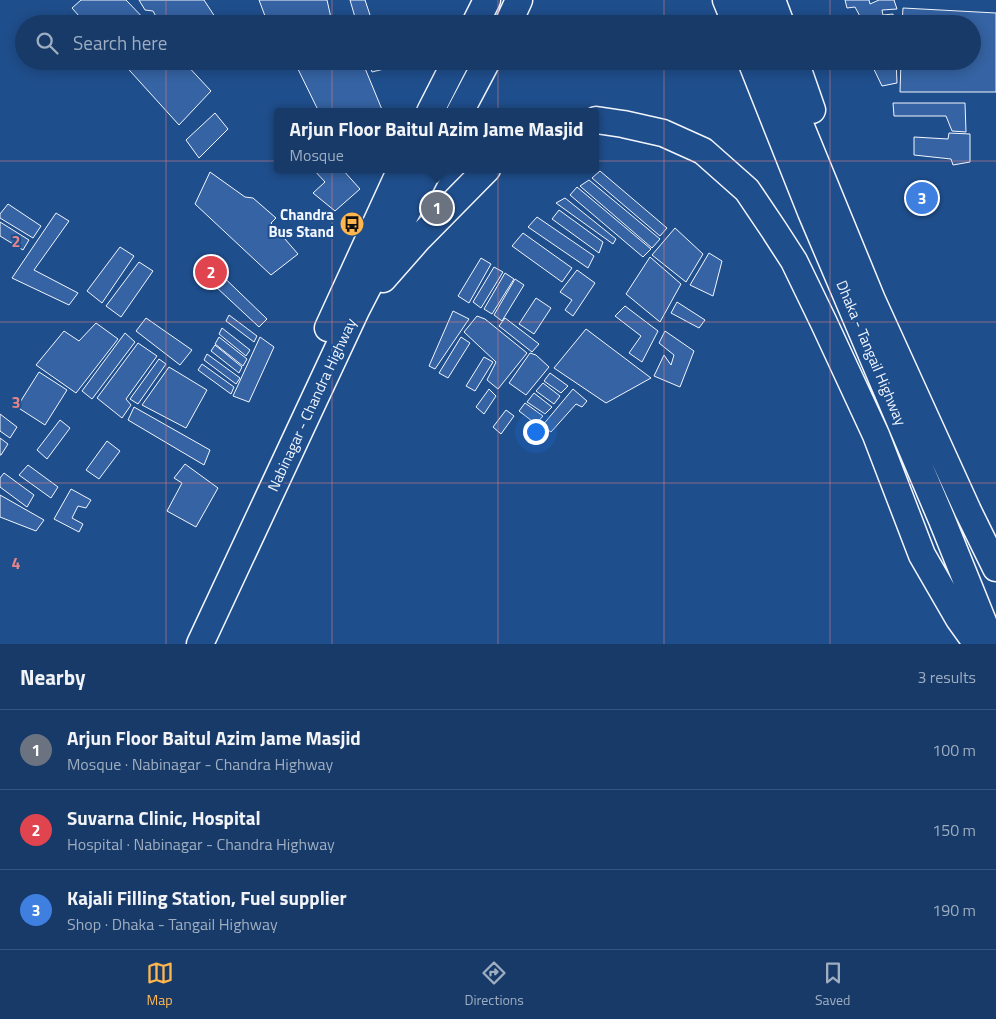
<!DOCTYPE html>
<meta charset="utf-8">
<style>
body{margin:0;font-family:"Titillium Web",sans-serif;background:#244571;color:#f1f3f6}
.you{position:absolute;left:535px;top:431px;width:18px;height:18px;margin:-12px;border:4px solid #fff;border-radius:50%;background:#1a73e8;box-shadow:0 0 0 8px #1a73e833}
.badge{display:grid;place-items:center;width:32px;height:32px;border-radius:50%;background:#ffb74d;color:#fff;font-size:16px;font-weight:700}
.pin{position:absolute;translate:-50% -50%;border:2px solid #fff;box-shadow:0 1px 5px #0006}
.popup{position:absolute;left:274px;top:108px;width:325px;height:65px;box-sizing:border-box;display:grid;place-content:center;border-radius:5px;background:#173a69;filter:drop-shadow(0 1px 4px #0005);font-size:16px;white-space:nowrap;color:#9eadc0}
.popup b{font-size:19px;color:#f1f3f6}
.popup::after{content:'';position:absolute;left:50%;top:100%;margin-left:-10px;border:10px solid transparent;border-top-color:#173a69}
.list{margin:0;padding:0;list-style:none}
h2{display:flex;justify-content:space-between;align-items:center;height:65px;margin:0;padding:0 20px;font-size:21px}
h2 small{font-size:16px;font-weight:400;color:#9eadc0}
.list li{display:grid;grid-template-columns:32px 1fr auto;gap:15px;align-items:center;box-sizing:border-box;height:80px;padding:0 20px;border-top:1px solid #36547d}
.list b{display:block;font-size:19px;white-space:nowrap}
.list p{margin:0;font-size:16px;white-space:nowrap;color:#9eadc0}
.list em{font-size:16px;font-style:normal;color:#9eadc0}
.icon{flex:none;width:28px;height:28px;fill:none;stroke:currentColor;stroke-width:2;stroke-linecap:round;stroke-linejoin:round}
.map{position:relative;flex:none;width:996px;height:644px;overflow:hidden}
.search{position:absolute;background:#173a69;box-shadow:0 2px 12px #0003;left:15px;right:15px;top:15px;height:55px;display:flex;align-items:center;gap:12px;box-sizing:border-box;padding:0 18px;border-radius:28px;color:#9eadc0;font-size:19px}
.sheet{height:305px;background:#173a69}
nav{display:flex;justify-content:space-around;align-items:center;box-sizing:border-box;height:70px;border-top:1px solid #36547d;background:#173a69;font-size:14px;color:#9eadc0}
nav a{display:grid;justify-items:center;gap:2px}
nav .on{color:#ffb74d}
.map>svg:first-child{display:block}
</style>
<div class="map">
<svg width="996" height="644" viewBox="0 0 996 644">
<rect width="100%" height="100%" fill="#1f4e8c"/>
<path fill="#3563a3" stroke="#f2f6ff" d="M81,0H126L149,24H86L72,8Z
M139,0H204L219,23L160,24L153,11L145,10Z
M259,0H327L331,18L317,24H268Z
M350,0H365L373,24H357Z
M845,0H869L870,4L879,0H894L897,9L882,10L883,15L893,14L895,24H857L862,20L855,7L847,8Z
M903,8L996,13V92H900L901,61H972V24H902Z
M121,61H183L211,91L179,125Z
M294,61H362L383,112H319Z
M368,61H386L388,68L372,72Z
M870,61H896L897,83L882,86Z
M893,103H965L966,132L952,131L946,116H894Z
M215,113L228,129L199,158L186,140Z
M949,133L970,134V162L953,165L951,159L914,155V137L948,139Z
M313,169H332L333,170L342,169L360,189L335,211L313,193L325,182Z
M600,171L667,228L660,236L592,178Z
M210,172L245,197L253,198L276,218L271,223L298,254L271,275L195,204Z
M589,180L660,239L652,248L580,186Z
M577,187L651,249L643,257L570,195Z
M565,198L616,239L613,244L556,203Z
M8,204L41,226L33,238L0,218V214Z
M559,210L603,242L599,253L552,219Z
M56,213L69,221L34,270L78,293L69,305L12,278Z
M537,217L594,256L588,268L528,227Z
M0,222L29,240L23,250L0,236Z
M675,228L703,254L686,282L652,255Z
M523,233L572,268L562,282L512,246Z
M120,247L134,256L102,303L87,291Z
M709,253L722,261L713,296L690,285Z
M650,257L681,284L660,322L626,294Z
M481,258L491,264L469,303L458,296Z
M139,262L153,271L121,317L106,306Z
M210,264L267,319L259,327L201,273Z
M494,267L503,272L481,308L473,302Z
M577,270L595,283L573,316L565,310L572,300L560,292Z
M505,273L514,279L492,314L484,309Z
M515,279L524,285L502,321L494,315Z
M536,298L551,308L534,334L519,324Z
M677,302L705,320L699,328L671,313Z
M625,306L658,331L642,362L629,353L641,336L615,316Z
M453,311L469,319L435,369L429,366Z
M229,315L257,336L254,342L226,321Z
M477,316L485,319L527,353L498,389L487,380L496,362L464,332Z
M146,318L192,350L180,365L136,331Z
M505,318L539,344L532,352L499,326Z
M96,323L118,339L76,393L36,365L64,331L79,341Z
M222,328L250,350L246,356L219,334Z
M586,329L651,378L606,403L554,368Z
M665,331L694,351L680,387L654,376L664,355L671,365L674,355L659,343Z
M125,333L135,342L92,399L82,391Z
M219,337L247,359L243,366L215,344Z
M260,337L274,347L249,402L233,396Z
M461,337L470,343L448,378L439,373Z
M138,343L157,356L126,399L131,405L122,418L97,398Z
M215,345L242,367L239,373L211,351Z
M530,353L536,355L549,367L526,395L509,383Z
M207,354L240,378L236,384L204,360Z
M484,357L493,362L475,391L466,386Z
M159,359L166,364L138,404L130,399Z
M202,364L234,387L231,394L198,370Z
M169,367L207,390L186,428L142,405Z
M39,372L67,390L45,425L17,407Z
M550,373L568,386L561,393L544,381Z
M543,383L560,396L554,404L536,391Z
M489,389L496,396L484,414L476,407Z
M573,389L587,401L582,407L576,404L551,432L542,426Z
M534,393L552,407L545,414L527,402Z
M525,403L543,416L536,424L519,411Z
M134,407L210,450L204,465L128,420Z
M506,410L514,416L501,434L493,427Z
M0,414L17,427L10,438L0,431Z
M60,420L70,428L47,459L37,450Z
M0,438L8,444L1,455H0Z
M107,441L120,451L99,479L86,470Z
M185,464L218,488L196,527L167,511L182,483L174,478Z
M28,465L58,487L51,498L19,475Z
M4,473L34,495L27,507L0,487V478Z
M71,489L91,500L86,508L78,506L72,518L83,524L79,532L54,519Z
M0,495L44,520L36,531L0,517Z"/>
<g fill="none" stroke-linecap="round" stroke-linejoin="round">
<defs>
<path id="highway" d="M726,0L736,24
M753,0L761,24
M772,0L781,24
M475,24L487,0
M508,24L519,0
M751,61L811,212L942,520L992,644
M774,61L872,300L968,511L996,568
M795,61L812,110
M430,112L456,61
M460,112L487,61
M596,120L623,124L663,133L703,151L747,190L774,230L794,261L824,323L876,435L922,555L959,619L977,644
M383,279L419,238L487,169
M328,328L401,169
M200,644L356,310L429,169"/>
</defs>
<use href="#highway" stroke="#f2f6ff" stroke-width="29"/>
<use href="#highway" stroke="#1f4e8c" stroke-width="26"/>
</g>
<path fill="none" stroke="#e38589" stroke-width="1" stroke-opacity="0.55" d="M166,0V24M332,0V24M498,0V24M664,0V24M830,0V24M166,61V644M332,61V644M498,61V644M664,61V644M830,61V644M0,161H996M0,322H996M0,483H996"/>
<defs>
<symbol id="bus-disc" viewBox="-11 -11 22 22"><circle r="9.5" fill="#ffb74d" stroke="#1f4e8c"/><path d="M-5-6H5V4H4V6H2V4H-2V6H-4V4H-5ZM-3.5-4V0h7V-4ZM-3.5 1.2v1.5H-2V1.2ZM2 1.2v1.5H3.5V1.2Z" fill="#111"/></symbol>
</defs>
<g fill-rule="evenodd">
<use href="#bus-disc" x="338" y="210" width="28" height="28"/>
</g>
<g text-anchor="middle" stroke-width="4" stroke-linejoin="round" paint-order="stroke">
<g font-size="15" font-weight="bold" fill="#f2f6ff" stroke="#1f4e8c" text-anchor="end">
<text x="334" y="220">Chandra<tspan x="334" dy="17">Bus Stand</tspan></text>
</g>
<g font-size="15" fill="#f2f6ff" stroke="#1f4e8c">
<text transform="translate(871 353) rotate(67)" y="5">Dhaka - Tangail Highway</text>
<text transform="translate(312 405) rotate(-65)" y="5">Nabinagar - Chandra Highway</text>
</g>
</g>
<g font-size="16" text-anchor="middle" font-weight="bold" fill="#e38589" stroke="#1f4e8c" stroke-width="4" stroke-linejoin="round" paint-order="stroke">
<text x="16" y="247">2</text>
<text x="16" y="408">3</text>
<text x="16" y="569">4</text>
</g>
</svg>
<div class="you"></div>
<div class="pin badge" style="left:437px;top:208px;background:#6b7280">1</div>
<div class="popup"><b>Arjun Floor Baitul Azim Jame Masjid</b>Mosque</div>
<div class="pin badge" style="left:211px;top:272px;background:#e0444e">2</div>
<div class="pin badge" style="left:922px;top:198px;background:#3f7fe0">3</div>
<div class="search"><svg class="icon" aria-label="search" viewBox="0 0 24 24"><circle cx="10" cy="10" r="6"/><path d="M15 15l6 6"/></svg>Search here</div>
</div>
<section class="sheet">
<h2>Nearby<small>3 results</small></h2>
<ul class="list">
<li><span class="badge" style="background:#6b7280">1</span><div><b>Arjun Floor Baitul Azim Jame Masjid</b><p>Mosque · Nabinagar - Chandra Highway</p></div><em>100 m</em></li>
<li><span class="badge" style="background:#e0444e">2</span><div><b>Suvarna Clinic, Hospital</b><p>Hospital · Nabinagar - Chandra Highway</p></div><em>150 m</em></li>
<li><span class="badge" style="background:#3f7fe0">3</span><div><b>Kajali Filling Station, Fuel supplier</b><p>Shop · Dhaka - Tangail Highway</p></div><em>190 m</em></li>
</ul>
</section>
<nav>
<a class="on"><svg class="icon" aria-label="map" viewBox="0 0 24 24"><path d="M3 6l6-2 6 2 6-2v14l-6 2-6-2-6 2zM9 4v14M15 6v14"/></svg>Map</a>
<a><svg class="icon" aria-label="directions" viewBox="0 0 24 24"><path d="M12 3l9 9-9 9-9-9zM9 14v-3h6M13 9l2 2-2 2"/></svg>Directions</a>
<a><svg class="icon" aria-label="saved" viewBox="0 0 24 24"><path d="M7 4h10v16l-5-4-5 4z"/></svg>Saved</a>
</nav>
